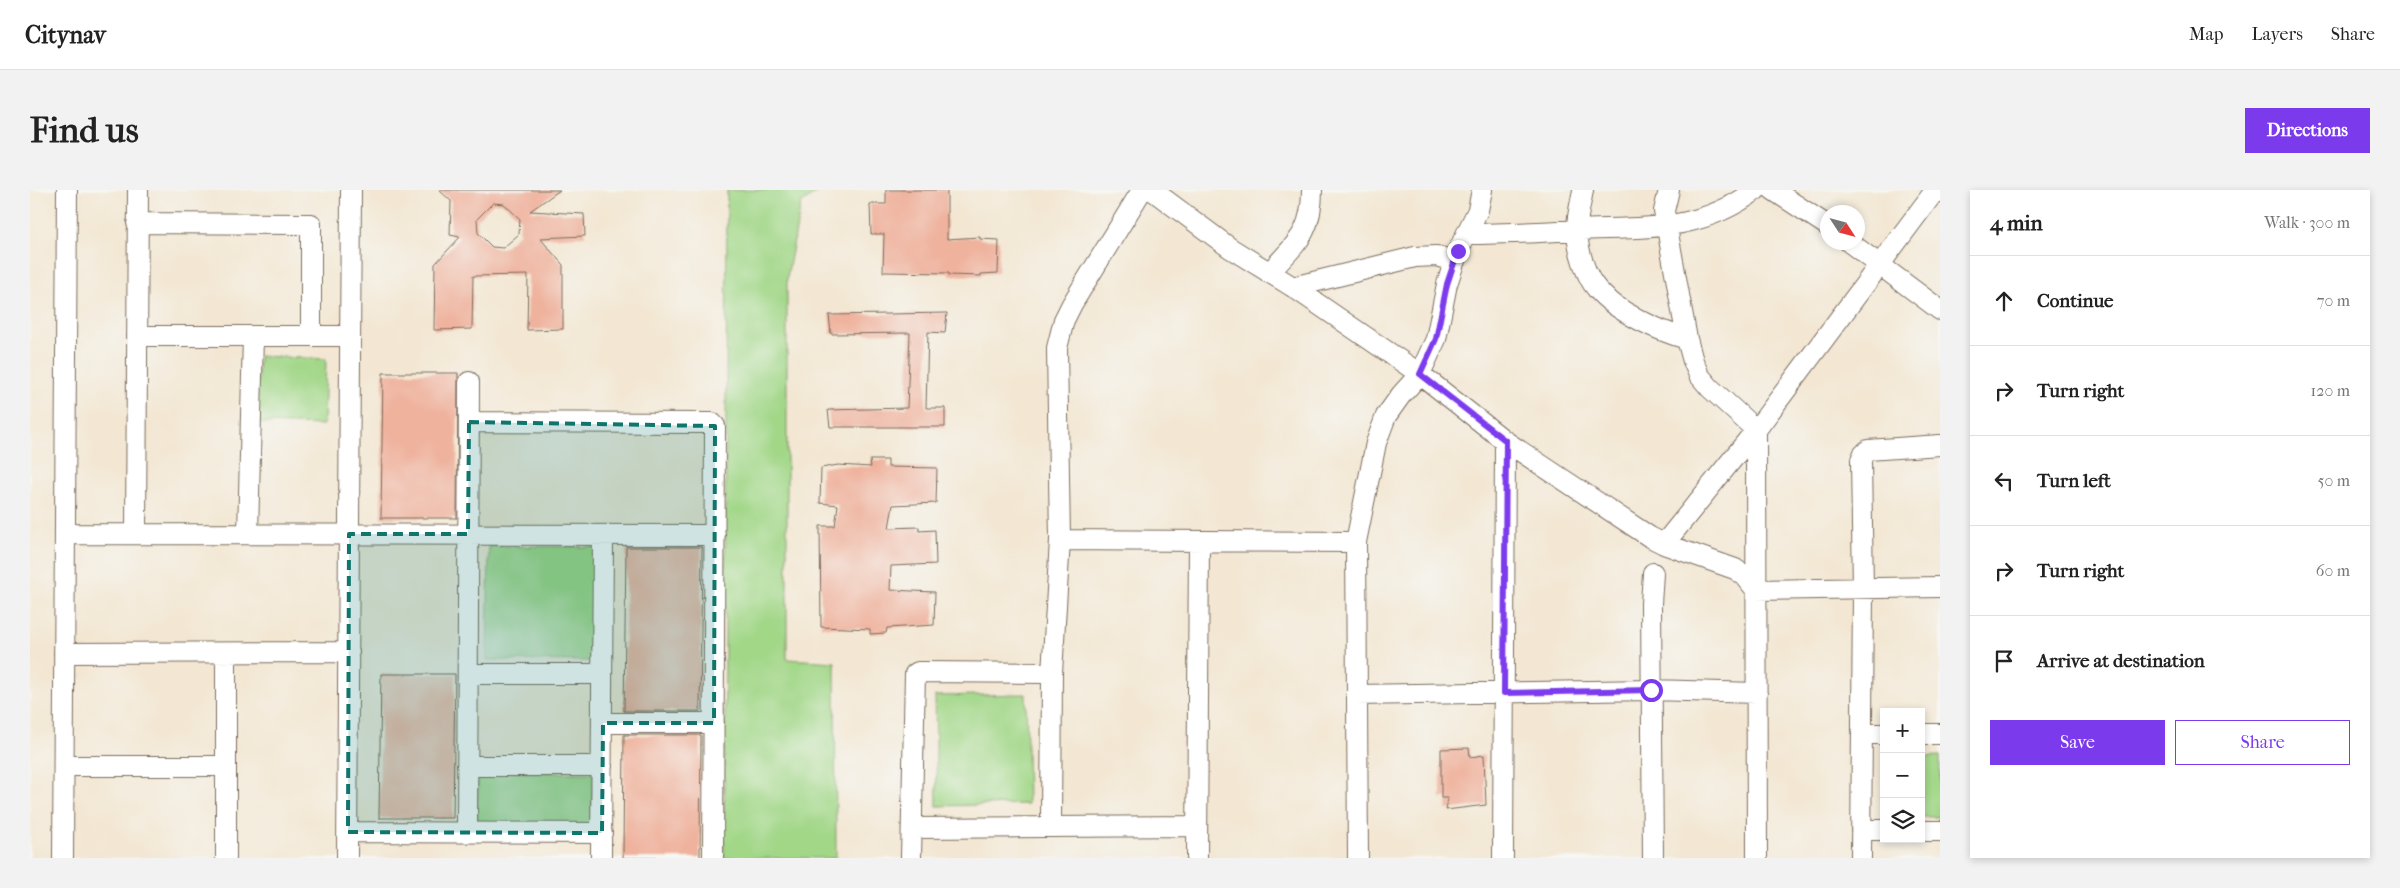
<!DOCTYPE html>
<meta charset="utf-8">
<style>
body{margin:0;font-family:"IM FELL French Canon",serif;background:#f2f2f2;color:#222}
.controls{position:absolute;right:15px;bottom:15px;display:grid;overflow:hidden;border-radius:0px;box-shadow:0 2px 8px #0003}
.controls button{width:45px;height:45px;display:grid;place-items:center;padding:0;border:0;border-bottom:1px solid #e0e0e0;background:#fff;color:#222;font:25px sans-serif}
.compass{position:absolute;left:1790px;top:15px;width:45px;height:45px;border-radius:50%;background:#fff;box-shadow:0 2px 8px #0003;rotate:126deg}
.stop{position:absolute;width:15px;height:15px;margin:-11px;border:4px solid #7c3aed;border-radius:50%;background:#fff}
.stop.end{background:#7c3aed;border-color:#fff;box-shadow:0 1px 5px #0008}
.list{margin:0;padding:0;list-style:none}
h2{display:flex;justify-content:space-between;align-items:center;height:65px;margin:0;padding:0 20px;font-size:21px}
h2 small{font-size:16px;font-weight:400;color:#767676}
.list li{display:grid;grid-template-columns:32px 1fr auto;gap:15px;align-items:center;box-sizing:border-box;height:90px;padding:0 20px;border-top:1px solid #e0e0e0}
.list b{display:block;font-size:19px;white-space:nowrap}
.list em{font-size:16px;font-style:normal;color:#767676}
.actions{display:flex;gap:10px;padding:15px 20px}
.actions a{flex:1;padding:11px 0;border:1px solid #7c3aed;border-radius:0px;text-align:center;font-size:18px;color:#7c3aed}
.actions .main{background:#7c3aed;color:#fff}
.icon{flex:none;width:28px;height:28px;fill:none;stroke:currentColor;stroke-width:2;stroke-linecap:round;stroke-linejoin:round}
.map{position:relative;flex:none;width:1910px;height:668px;overflow:hidden;border-radius:0px}
header{display:flex;align-items:center;gap:30px;box-sizing:border-box;height:70px;padding:0 25px;background:#fff;border-bottom:1px solid #e0e0e0}
header strong{font-size:24px}
nav{display:flex;gap:28px;margin-inline-start:auto;font-size:18px}
.intro{display:flex;align-items:center;justify-content:space-between;box-sizing:border-box;height:120px;padding:0 30px}
h1{margin:0;font-size:35px}
.button{padding:12px 22px;border-radius:0px;background:#7c3aed;color:#fff;font-size:18px;font-weight:700}
main{display:flex;gap:30px;padding:0 30px}
aside{flex:1;background:#fff;border-radius:0px;box-shadow:0 2px 8px #0003}
.map>svg:first-child{display:block}
</style>
<header>
<strong>Citynav</strong>
<nav><a>Map</a><a>Layers</a><a>Share</a></nav>
</header>
<div class="intro"><h1>Find us</h1><a class="button">Directions</a></div>
<main>
<div class="map">
<svg width="1910" height="668" viewBox="0 0 1910 668">
<rect width="100%" height="100%" fill="#f6f6f2"/>
<filter id="ink" filterUnits="userSpaceOnUse"><feTurbulence type="fractalNoise" baseFrequency=".02" numOctaves="2"/><feDisplacementMap in="SourceGraphic" scale="10" xChannelSelector="R" yChannelSelector="G"/><feConvolveMatrix kernelMatrix="1 2 1 2 8 2 1 2 1" color-interpolation-filters="sRGB"/></filter>
<filter id="wash" filterUnits="userSpaceOnUse"><feTurbulence type="fractalNoise" baseFrequency=".0096" numOctaves="4" result="noise"/><feDisplacementMap in="SourceGraphic" scale="20" xChannelSelector="R" yChannelSelector="G"/><feGaussianBlur stdDeviation="1.12" result="paint"/><feColorMatrix in="noise" values="0 0 0 0 0 0 0 0 0 0 0 0 0 0 0 0 0 1.4 0 .05"/><feComposite in="paint" operator="in"/></filter>
<g filter="url(#wash)">
<rect width="100%" height="100%" fill="#f3e7d3"/>
<path fill="#a2d788" stroke="#6e8053" d="M697,0H790L771,14L757,87V469L805,472L806,668H694Z
M229,166L296,169L294,235L226,233Z
M459,356L567,357L565,471L457,470Z
M996,504L998,614L907,616L905,506Z
M1910,566V627H1891V567Z
M448,582L563,583L562,636L447,635Z"/>
<g id="blocks">
<path fill="#efb29d" fill-rule="evenodd" d="M409,0H530L500,21L554,24L555,46L510,48L533,75V139L497,140L498,85L443,86L442,139L404,140L405,74L430,47L420,45L421,11ZM463,13L474,14L490,29L489,44L473,58L462,57L448,43L447,29Z
M856,0H917V49L950,47V49L969,50L968,83L951,84V86L919,85V83L853,82L854,44H841L840,14H856Z
M917,123L915,143L898,142L896,218H915V237H800L798,220L877,218L880,143L801,144L799,125Z
M353,183H428L427,328H351Z
M840,270H858V277L907,278L906,313L863,315L859,338L889,337V341L905,340L906,374L861,376L860,400L905,402L904,435L857,438L856,443L840,444V439L791,437L790,336H805L808,315L790,313L791,278L808,275L841,277Z
M596,357H672L670,521H594Z
M351,484H425L423,628H349Z
M594,545H671L670,668H593Z
M1439,558L1440,567L1454,565L1456,615L1416,620L1418,608H1411V559Z"/>
</g>
</g>
<g filter="url(#ink)">
<use href="#blocks" fill-opacity="0" stroke="#7b6c5d" stroke-width="1"/>
<g fill="none" stroke-linecap="round" stroke-linejoin="round">
<defs>
<path id="minor" d="M1122,0L1200,58L1263,97L1390,184L1475,251L1620,347L1634,354L1726,240L1680,198L1669,185L1663,171L1657,149L1634,21L1639,0
M1553,0C1551,13 1546,29 1547,42C1548,59 1555,86 1567,99C1586,122 1629,141 1657,149
M1743,0L1798,36
M107,33L281,34V146
M1437,44C1474,44 1510,42 1547,40C1613,37 1669,43 1726,0
M1819,52L1910,120
M1239,83C1266,53 1282,44 1282,0
M1263,97L1385,67L1406,66L1425,71
M107,146H320
M439,232L682,233L685,236L683,668
M35,344L685,345
M106,344L108,0
M218,344L223,146
M1030,350L1326,352
M1634,354L1705,379L1715,386L1726,400L1910,397
M34,463L319,462
M438,484H572
M1327,505L1621,500L1727,503
M573,533H684
M1832,544H1854
M1891,544H1910
M34,576H196
M437,576H572
M1021,636L1022,483L1030,350L1027,158L1034,130L1042,114L1112,0
M882,638L1167,636
M1831,640H1854
M1891,641H1910
M318,642L572,643
M437,643L439,192
M33,668L37,0
M196,668V463
M317,668L321,0
M571,668L573,345
M881,668L885,484L888,482L1022,483
M1167,668L1169,351
M1328,668L1326,352L1346,253L1356,226L1371,205L1390,184L1406,149L1417,94L1428,61L1448,20L1452,0
M1473,668L1475,251
M1623,668L1621,414L1623,383
M1727,668L1726,240L1904,2H1910
M1831,668L1833,399L1831,270L1833,265L1838,260L1910,255"/>
</defs>
<use href="#minor" stroke="#7b6c5d" stroke-width="22"/>
<use href="#minor" stroke="#fff" stroke-width="20"/>
</g>
</g>
<g fill="none" stroke-linecap="round" stroke-linejoin="round" filter="url(#ink)">
<path stroke="#7c3aed" stroke-width="6" d="M1428,61L1417,94L1406,149L1390,184L1476,251L1474,503L1621,500"/>
</g>
<path fill="#0f766e" fill-opacity="0.2" stroke="#0f766e" stroke-width="4" stroke-dasharray="10 6" stroke-linejoin="round" d="M439,232L685,236L684,533H573L572,643L318,642L319,344H438Z"/>
</svg>
<div class="controls">
<button>+</button>
<button>−</button>
<button><svg class="icon" aria-label="layers" viewBox="0 0 24 24"><path d="M12 4l9 5-9 5-9-5zM3 14l9 5 9-5"/></svg></button>
</div>
<svg class="compass" viewBox="-18 -18 36 36"><path d="M0-13l5 13h-10z" fill="#e53935"/><path d="M0 13l5-13h-10z" fill="#767676"/></svg>
<div class="stop" style="left:1621px;top:500px"></div>
<div class="stop end" style="left:1428px;top:61px"></div>
</div>
<aside>
<h2>4 min<small>Walk · 300 m</small></h2>
<ul class="list">
<li><svg class="icon" aria-label="ahead" viewBox="0 0 24 24"><path d="M12 20V5M6 11l6-6 6 6"/></svg><div><b>Continue</b></div><em>70 m</em></li>
<li><svg class="icon" aria-label="right" viewBox="0 0 24 24"><path d="M7 20v-9h11M14 6l5 5-5 5"/></svg><div><b>Turn right</b></div><em>120 m</em></li>
<li><svg class="icon" aria-label="left" viewBox="0 0 24 24"><path d="M17 20v-9H6M10 6l-5 5 5 5"/></svg><div><b>Turn left</b></div><em>50 m</em></li>
<li><svg class="icon" aria-label="right" viewBox="0 0 24 24"><path d="M7 20v-9h11M14 6l5 5-5 5"/></svg><div><b>Turn right</b></div><em>60 m</em></li>
<li><svg class="icon" aria-label="arrive" viewBox="0 0 24 24"><path d="M6 21V4h12l-3 4 3 4H6"/></svg><div><b>Arrive at destination</b></div></li>
</ul>
<div class="actions"><a class="main">Save</a><a>Share</a></div>
</aside>
</main>
